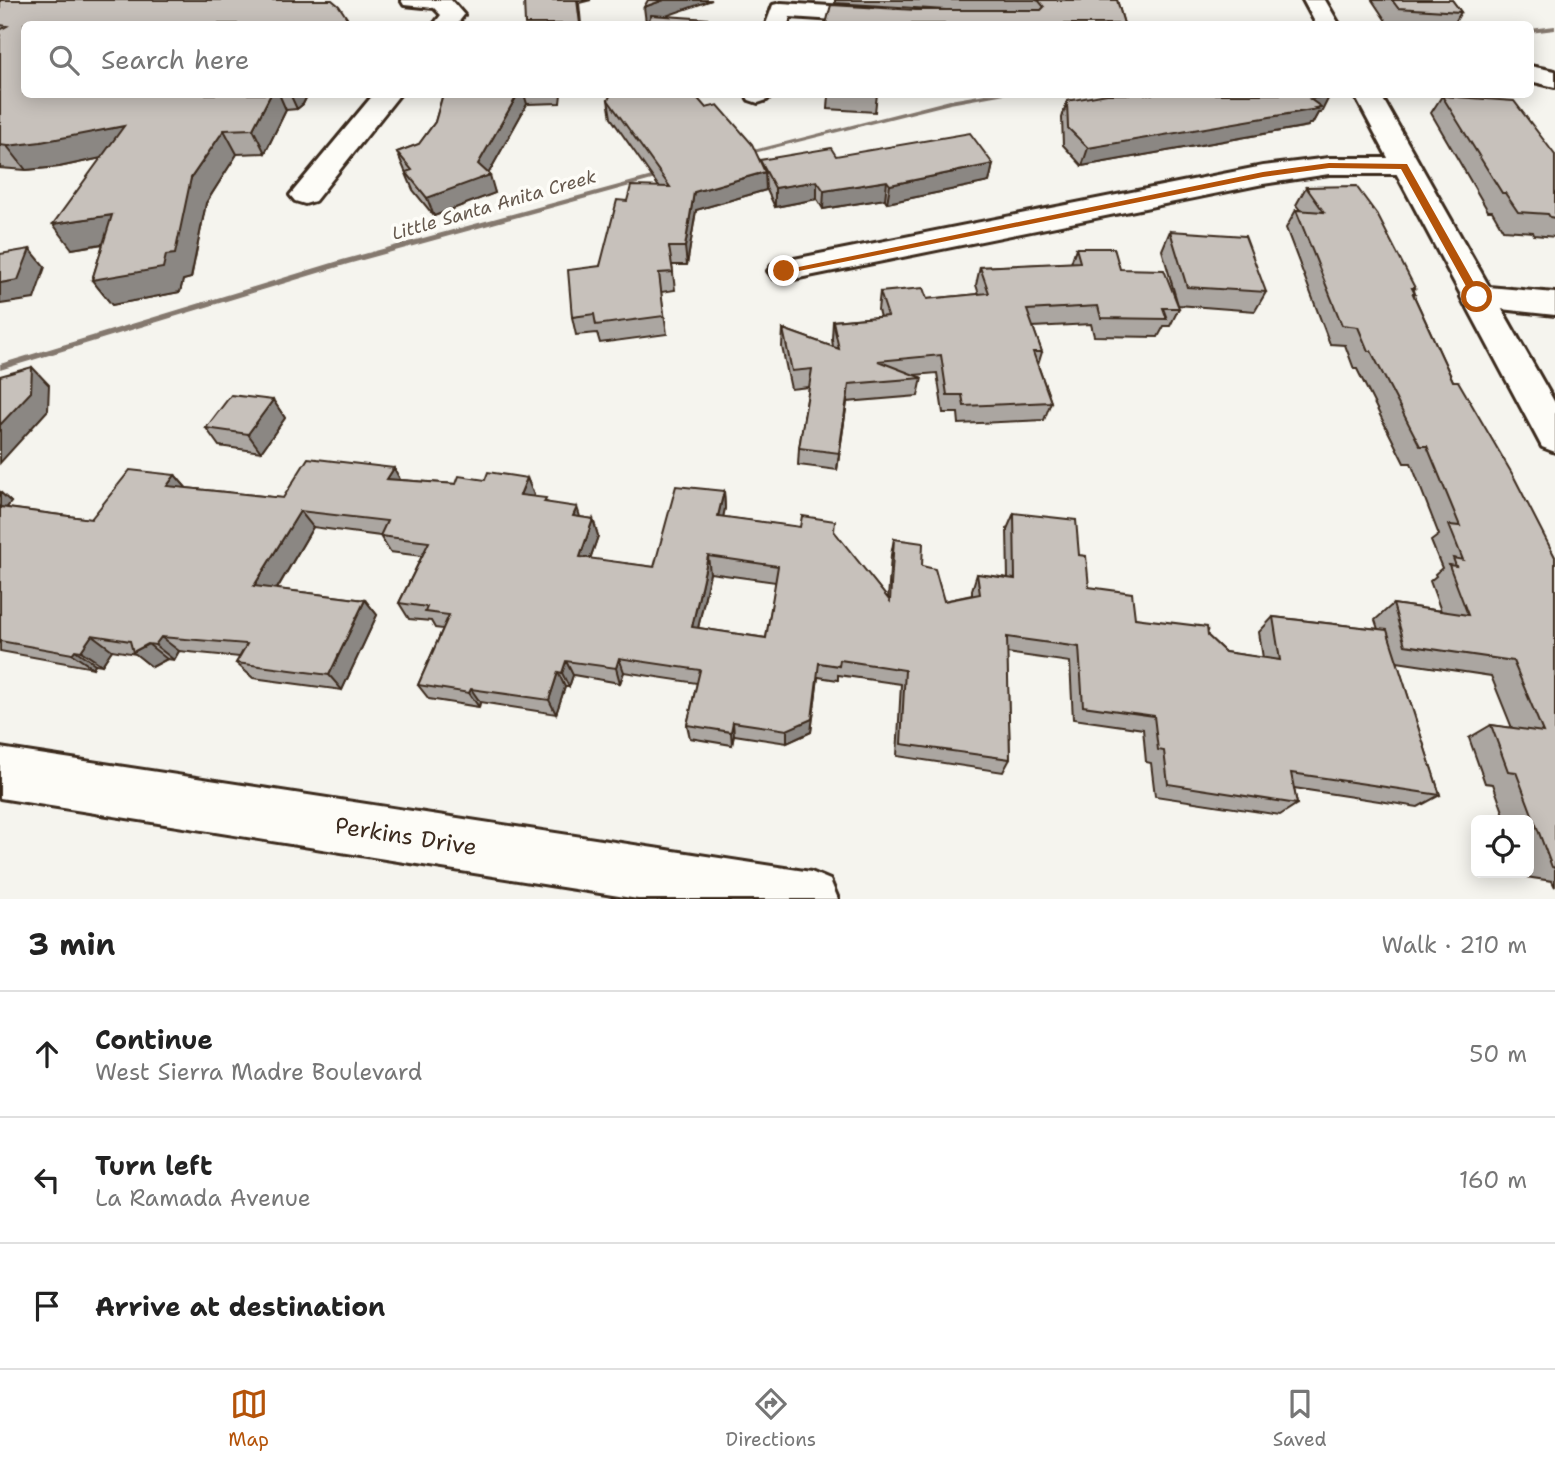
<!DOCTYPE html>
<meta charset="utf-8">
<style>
body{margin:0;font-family:"Shantell Sans",sans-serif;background:#f6f6f6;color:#222}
.controls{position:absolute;right:21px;bottom:21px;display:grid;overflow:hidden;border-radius:10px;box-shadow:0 4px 18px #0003}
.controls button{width:63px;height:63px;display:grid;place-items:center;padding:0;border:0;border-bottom:2px solid #e0e0e0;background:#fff;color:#222;font:35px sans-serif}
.stop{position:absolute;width:21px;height:21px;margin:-16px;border:5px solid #b45309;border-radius:50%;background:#fff}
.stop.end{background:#b45309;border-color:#fff;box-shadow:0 2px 7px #0008}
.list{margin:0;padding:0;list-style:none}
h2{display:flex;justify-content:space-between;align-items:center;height:91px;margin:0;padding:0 28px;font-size:30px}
h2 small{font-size:23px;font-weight:400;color:#767676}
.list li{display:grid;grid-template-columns:46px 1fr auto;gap:21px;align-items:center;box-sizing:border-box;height:126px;padding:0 28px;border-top:2px solid #e0e0e0}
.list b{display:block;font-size:26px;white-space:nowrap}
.list p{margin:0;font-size:23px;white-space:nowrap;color:#767676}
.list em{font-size:23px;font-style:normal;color:#767676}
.icon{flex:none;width:38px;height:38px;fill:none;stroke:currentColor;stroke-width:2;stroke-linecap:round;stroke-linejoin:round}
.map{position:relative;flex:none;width:1555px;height:899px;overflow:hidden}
.search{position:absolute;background:#fff;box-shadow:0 4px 18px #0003;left:21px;right:21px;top:21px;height:77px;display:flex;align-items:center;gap:18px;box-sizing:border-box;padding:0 24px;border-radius:10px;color:#767676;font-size:26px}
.sheet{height:469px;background:#fff}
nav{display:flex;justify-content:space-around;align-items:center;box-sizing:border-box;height:98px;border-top:2px solid #e0e0e0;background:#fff;font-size:19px;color:#767676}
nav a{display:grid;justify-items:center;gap:4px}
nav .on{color:#b45309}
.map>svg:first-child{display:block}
</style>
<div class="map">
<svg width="1555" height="899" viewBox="0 0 1555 899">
<rect width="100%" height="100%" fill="#f5f4ee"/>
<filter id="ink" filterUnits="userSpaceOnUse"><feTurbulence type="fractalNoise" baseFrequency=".0143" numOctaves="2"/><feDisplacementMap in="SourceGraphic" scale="14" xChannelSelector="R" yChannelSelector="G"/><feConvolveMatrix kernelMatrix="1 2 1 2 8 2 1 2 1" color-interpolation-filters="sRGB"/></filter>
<g filter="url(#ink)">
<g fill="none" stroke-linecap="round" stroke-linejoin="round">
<path fill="#84786e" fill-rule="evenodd" d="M1555,26V30L1530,33V29Z
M985,94H1005L950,104L742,156L738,154L950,100Z
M663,173H666L670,175L348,264L0,370V364L342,260Z"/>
<defs>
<path id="minor" d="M401,0H451L464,15L457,24H434L441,15L434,8L404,5Z
M781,3L880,9L888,11L891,16L888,21L880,23L790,17L788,24H766L773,5Z
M1530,66L1555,71V87L1530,81Z
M374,94H400L315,201L305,204L295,201L290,195L295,189Z
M745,94H771V95L767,100L758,103L749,100Z
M1329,158H1404L1414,160L1418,166L1414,172L1404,174H1329L1263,184L784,281L773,278L768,271L773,264L784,261L1263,166Z
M1477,286L1555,293V315L1465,305L1461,297L1465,289Z
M0,748L811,872L830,880L838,899H638L0,798Z"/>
<path id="tertiary" d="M1303,0H1325L1339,24H1316Z
M1354,94H1380L1555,403V452L1542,447Z"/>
</defs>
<use href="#minor" stroke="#3b2a1e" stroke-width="6"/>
<use href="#tertiary" stroke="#3b2a1e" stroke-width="6"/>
<use href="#minor" fill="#fdfcf7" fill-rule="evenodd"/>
<use href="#tertiary" fill="#fdfcf7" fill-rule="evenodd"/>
</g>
<path fill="#aba6a1" stroke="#3b2a1e" stroke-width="2" fill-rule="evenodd" d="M0,0L24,94H308L303,104L297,109L286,110L265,153L237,154L206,203L191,278L183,280L180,292L112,305L92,280L103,244L72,249L101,158L59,167L26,170L0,168Z
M835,0H1117L1124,24L916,10H946L835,3Z
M1372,0H1452L1461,12L1454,24H1388Z
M443,94H561L560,103L527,104L488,174L495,193L434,216L413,190L397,152L419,144L435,122Z
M829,94H877L875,112L828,109Z
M1442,96L1555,155V237L1534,235L1533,232L1503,230L1492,211H1488L1431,113Z
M608,100L706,108L760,160L836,156L993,164L989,182L887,203L885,199L823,209L817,199L775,207L766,188V190L696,210L687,265H672L675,290L661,292L667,334L600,343L597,333L576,335L572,317L600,266L627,201L659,187L611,118Z
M1067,101L1321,113H1318L1312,124H1309L1308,126L1082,166L1063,145L1062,118Z
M1306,187L1415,288L1414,290L1415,294L1414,296L1453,381L1555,557V887L1552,881L1526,877L1524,873H1529V820H1506L1493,784L1485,783L1469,738L1491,725L1512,728L1491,676L1397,662L1440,795L1418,807L1294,788L1297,804L1280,815L1155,796L1151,763L1146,762L1143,729L1073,719L1070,662L1007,653L1010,759L1003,772L897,756L901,684L838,675V680L818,677L811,732L787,743L734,735L732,745L690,738L687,725L697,683L624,672L620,683L573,675L569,687H565L556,714L480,702L479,707L429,699L418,685L443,629L435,628L431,621L409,619L399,603L422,556L390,552L380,536L313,527L277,589L365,600L377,615L342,690L253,678L236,663L240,657L179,651L174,660L167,659L152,667L136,654L112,650L102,665L95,664L93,668L0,651V492L11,502L6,508L91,519L175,475L186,488L283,498L401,480L456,484L485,480L527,478L534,495L533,496L580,517L593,519L598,536L590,559L654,567L724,491L725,508L723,517L834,532L888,599L891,555L894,539L922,566L944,601L972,595V590L977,574L1008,578L1007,529L1014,513L1079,555L1089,587L1135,618L1208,636L1225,652L1263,658L1259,632L1273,617L1378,629L1375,620L1393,604L1441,611L1430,581L1436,576L1435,574L1442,568L1431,541L1439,535L1411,463H1404L1357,369H1354L1345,345L1330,344L1286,228L1296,210H1300L1296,205ZM710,573L776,582L766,638L698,628Z
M1170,231L1266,292L1255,311L1178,305L1162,250Z
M1076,248L1120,269L1179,308L1170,326H1164L1158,337L1094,336L1091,324L1033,327L1042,352L1038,365L1051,402L1044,420L959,424L958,413H943L937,373L914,375L922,378L918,396L847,402L837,470L798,465L799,448L809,387L791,389L782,347L783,329L833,347L832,339L833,321L880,317L878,310L880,292L927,299L979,294L976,285L980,267L1071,263Z
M273,400L285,418L261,452L219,446L206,428Z"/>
<path fill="#8b8783" stroke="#3b2a1e" stroke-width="2" d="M577,0H591L579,3L581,24H580Z
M664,0H712L646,23L644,7Z
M271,94H279L286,110L265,153L253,129Z
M290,94H308L303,104L297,109Z
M518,94H524L527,104L487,176L490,175L495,193L434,216L427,198L478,164Z
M1330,95L1321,113H1318L1312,124H1309L1308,126L1082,166L1088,148L1310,99Z
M124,126L139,150L59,167L26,170L7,146Z
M224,130L237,154L206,203L191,278L183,280L180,292L112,305L92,280L166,255L191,178Z
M993,164L989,182L887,203L890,185Z
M765,172L766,190L696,210L687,265L685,247L694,192Z
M817,181V199L775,207V188Z
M887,181L885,199L823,209L824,191Z
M112,215L130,239L72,249L53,224Z
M30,249L45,267L34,299L0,304V283Z
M32,367L49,385L48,410L0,463V425Z
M849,384L847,402L837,470L839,453Z
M273,400L285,418L261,452L248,434Z
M394,468L403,485L387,479Z
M175,475L190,492L167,486Z
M527,478L534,495L527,512L520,495Z
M724,491L725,508L720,533L718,516Z
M0,492L11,502L0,516Z
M577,507L582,523L573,516Z
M300,511L313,527L269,602L254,586Z
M593,519L598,536L585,573L580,557Z
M708,556L710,573L695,642L692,627Z
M365,600L377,615L342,690L329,675Z
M92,635L112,650L102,665L81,651Z
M161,637L179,651L174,660L155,645Z
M148,644L167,659L152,667L133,652Z
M75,650L95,664L93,668L72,654Z
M619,658L624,672L620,683L616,668Z
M566,661L573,675L569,687L562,673Z
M558,672L565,687L556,714L549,700Z
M818,677L811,732L787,743V730Z
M471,689L480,702L479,707L469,693Z
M733,722L734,735L732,745L731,732Z"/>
<path fill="#c7c1bb" stroke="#3b2a1e" stroke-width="2" fill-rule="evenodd" d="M0,0H332L339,6L351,24H24V94H271L253,129L224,130L191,178L175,254L166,255L163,268L92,280L112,215L53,224L124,126L41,142L7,146L0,145V30L7,26L0,25Z
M524,0H577L580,24H525Z
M648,0H664L644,7Z
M1036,0H1117L1124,24H826L831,5L916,10H1041L1044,7L1039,1Z
M1392,0H1452L1461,12L1398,8Z
M651,15L708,19L706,24H647Z
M443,94H518L478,164L490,175L427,198L406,172L412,170L397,152L419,144L435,122Z
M611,94H694L706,108L718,105L752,144L765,172L694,192L685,247H669L673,272L659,273L664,316L596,325L594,314L572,317L568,270L600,266L617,200L627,201L631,186L670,187L608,100Z
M1107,94H1328L1330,95L1310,99L1321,107L1315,108L1317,109L1088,148L1068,128L1067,101Z
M1442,96L1514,101L1555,155V218L1550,217L1548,214L1518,212L1505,193H1502Z
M970,133L993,164L890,185L887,181L824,191L817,181L775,188L760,160L831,148L836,156Z
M1356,186L1378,216L1415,288H1412L1415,294H1413L1453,381H1458L1514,477L1555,557V868L1552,867L1516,772L1508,771L1491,725L1543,732L1513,661L1405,645L1393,604L1468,615L1449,565L1456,566L1453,558L1463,560L1449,525L1460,526L1427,446H1420L1371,351H1368L1358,327L1342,325L1296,210L1324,212L1306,187Z
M1170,231L1245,236L1266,292L1187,287Z
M1076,248H1114L1120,269L1164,270L1179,308H1163L1167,319L1101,318L1098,306L1027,310L1042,352H1033L1051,402L964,406L962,395H947L941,355L878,361L922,378L849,384L839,453L799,448L812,369L792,371L783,329L839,349L833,321L888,316L880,292L923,288L927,299L989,293L980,267L1080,262Z
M30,249L18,280L0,283V254Z
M32,367L31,392L0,425V376Z
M231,395L273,400L248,434L206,428Z
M308,458L394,468L387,479L456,484L459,476L485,480L488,472L527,478L520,495L546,498L544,502L577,507L573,516L593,519L580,557L654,567L676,486L724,491L718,516L800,527L802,516L835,521L834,531L890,601L894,539L923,543L922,566L935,569L944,601L980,594L977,574L1015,579L1014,513L1076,520L1079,555L1086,556L1089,587L1132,593L1135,618L1207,627L1208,636L1225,652L1280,660L1273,617L1387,630L1440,795L1291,773L1297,804L1168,784L1164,751L1158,750L1154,716L1083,706L1079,647L1007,637L1010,759L901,744L905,670L840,660L839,666L819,663L812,719L787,730L733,722L731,732L687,725L700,670L619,658L616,668L566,661L562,673L558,672L549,700L471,689L469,693L418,685L449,615L425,612L427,607L399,603L429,542L380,536L387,521L300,511L254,586L365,600L329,675L236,663L247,644L161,637L155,645L148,644L133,652L130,641L92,635L81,651L75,650L72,654L0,641V507L91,519L130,470L175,475L167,486L283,498ZM708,556L778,566L766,638L692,627Z"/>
</g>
<path fill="#b45309" d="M1329,163L1407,164L1482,297L1481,299L1472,297L1401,169L1329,168L1263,177L784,274L779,271L1263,172Z"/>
<g text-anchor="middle" stroke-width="7" stroke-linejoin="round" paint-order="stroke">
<g font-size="18" font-style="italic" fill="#65584d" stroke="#fdfcf7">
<text transform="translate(494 205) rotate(-16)" y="6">Little Santa Anita Creek</text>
</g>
<g font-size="23" fill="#3b2a1e" stroke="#fdfcf7">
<text transform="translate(406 836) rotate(9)" y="8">Perkins Drive</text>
</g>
</g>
</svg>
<div class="controls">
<button><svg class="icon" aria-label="locate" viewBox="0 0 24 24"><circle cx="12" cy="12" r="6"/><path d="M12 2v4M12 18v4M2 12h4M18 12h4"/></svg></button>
</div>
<div class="stop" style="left:1477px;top:297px"></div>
<div class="stop end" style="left:784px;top:271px"></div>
<div class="search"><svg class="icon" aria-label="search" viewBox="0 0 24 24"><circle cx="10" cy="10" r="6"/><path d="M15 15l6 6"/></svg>Search here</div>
</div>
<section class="sheet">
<h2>3 min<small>Walk · 210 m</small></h2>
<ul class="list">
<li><svg class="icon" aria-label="ahead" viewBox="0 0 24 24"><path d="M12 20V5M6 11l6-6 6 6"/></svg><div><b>Continue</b><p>West Sierra Madre Boulevard</p></div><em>50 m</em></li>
<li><svg class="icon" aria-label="left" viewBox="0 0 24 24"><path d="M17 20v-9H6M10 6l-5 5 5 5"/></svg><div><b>Turn left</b><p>La Ramada Avenue</p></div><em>160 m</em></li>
<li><svg class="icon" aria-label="arrive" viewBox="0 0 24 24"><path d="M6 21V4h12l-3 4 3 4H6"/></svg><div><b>Arrive at destination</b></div></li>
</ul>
</section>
<nav>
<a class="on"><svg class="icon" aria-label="map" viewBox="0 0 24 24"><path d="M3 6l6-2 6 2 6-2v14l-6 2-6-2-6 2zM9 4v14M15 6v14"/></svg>Map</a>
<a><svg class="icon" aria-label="directions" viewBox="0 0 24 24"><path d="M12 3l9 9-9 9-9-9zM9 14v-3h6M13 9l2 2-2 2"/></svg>Directions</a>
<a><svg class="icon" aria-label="saved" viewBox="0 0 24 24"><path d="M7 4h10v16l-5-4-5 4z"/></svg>Saved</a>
</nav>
